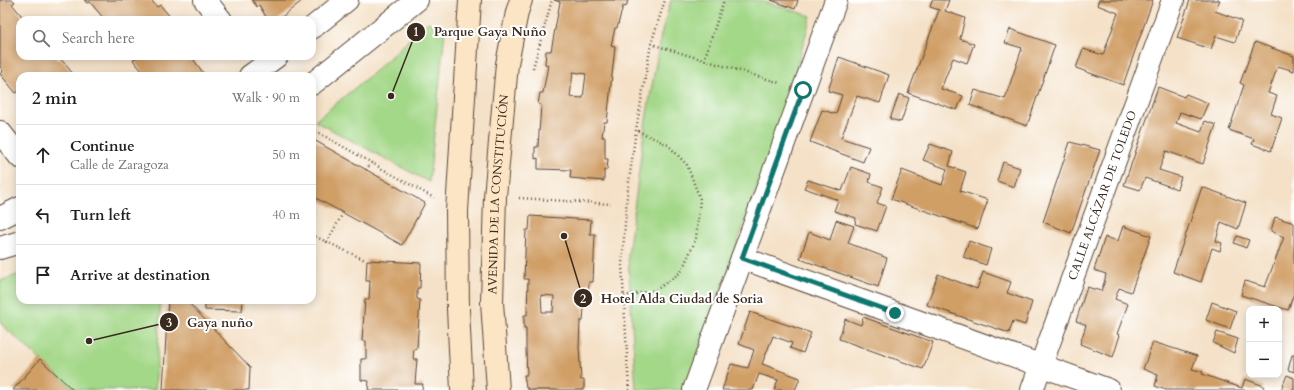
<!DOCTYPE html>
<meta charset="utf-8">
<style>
body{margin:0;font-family:Cardo,serif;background:#f6f6f6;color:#202124}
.controls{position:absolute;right:12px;bottom:12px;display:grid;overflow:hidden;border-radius:8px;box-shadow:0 2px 10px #0003}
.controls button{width:36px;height:36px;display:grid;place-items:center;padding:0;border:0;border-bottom:1px solid #e0e0e0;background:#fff;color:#202124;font:20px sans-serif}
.stop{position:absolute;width:12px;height:12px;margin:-9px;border:3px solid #0f766e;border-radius:50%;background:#fff}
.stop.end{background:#0f766e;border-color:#fff;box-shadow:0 1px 4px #0008}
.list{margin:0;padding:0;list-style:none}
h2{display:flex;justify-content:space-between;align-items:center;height:52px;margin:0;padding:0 16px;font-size:17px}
h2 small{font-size:13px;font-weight:400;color:#757577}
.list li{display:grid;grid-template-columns:26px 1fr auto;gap:12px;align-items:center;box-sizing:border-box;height:60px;padding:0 16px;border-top:1px solid #e0e0e0}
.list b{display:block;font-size:15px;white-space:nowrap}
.list p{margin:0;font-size:13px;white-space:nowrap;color:#757577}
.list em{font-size:13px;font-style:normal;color:#757577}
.icon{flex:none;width:22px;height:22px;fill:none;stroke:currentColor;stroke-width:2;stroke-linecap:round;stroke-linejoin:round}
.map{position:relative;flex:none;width:1294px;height:390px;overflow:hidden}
.search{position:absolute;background:#fff;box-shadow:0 2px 10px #0003;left:16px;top:16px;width:300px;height:44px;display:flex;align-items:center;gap:10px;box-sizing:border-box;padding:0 14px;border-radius:12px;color:#757577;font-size:15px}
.panel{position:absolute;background:#fff;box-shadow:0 2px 10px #0003;left:16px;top:72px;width:300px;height:232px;border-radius:12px}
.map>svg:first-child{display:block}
</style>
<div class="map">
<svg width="1294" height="390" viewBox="0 0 1294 390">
<rect width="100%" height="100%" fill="#fff"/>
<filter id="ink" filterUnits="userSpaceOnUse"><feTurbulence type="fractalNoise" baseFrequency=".025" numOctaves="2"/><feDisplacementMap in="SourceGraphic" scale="8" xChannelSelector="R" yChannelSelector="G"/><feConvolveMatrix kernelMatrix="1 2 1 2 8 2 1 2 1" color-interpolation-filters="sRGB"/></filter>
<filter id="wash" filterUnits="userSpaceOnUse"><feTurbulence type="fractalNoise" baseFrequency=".012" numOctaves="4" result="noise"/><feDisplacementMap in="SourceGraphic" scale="16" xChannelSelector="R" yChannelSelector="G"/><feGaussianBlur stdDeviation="0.9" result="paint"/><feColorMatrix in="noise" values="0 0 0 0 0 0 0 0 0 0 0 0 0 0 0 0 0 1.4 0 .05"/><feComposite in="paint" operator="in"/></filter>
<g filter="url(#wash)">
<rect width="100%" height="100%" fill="#f4e1c7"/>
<path fill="#a4d889" stroke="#708154" d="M671,0H758L811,16L788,98L686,390H636L628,255L645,125L661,35Z
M428,22L445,31L429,182L315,121L374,72Z
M20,274V300H161L155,390H74L0,323V281Z"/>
<g id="blocks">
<path fill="#d09f66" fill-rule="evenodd" d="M0,0H13L15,2L12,4L25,20H20V56H54L58,60L60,58L74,75L20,76V90L16,93L0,74L3,71L0,67Z
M84,0H151L157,7L160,5L173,20H105L90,2L87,3Z
M252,0H303L278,20H268L259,5L257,7Z
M554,0H628L626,7L623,6L617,28H615L611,46L615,47L607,122H604L602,137H605V159H608L607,170H604V181L570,178L571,170L538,169V158L535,159V147H538L541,105L538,104L540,93H543L548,65L545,64L546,51H551L560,2ZM573,72L586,74L583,98L570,97Z
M771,0H798L795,9Z
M932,0H949L945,11L965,18L960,39L974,44L967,63L953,58L941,89L963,96L957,110L908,93L939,10L930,7Z
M1099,0H1153L1123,85L1076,68L1083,49L1103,55L1118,13L1097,5Z
M1190,0H1220L1215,11L1242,21L1235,42L1216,36L1211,49L1177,38Z
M1010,29L1055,45L1027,126L970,105L975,90L1005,99L1022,48L1005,43Z
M1255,42L1294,56V71L1278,66L1268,93L1277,96L1271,114L1282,118L1271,151L1252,144L1254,139L1229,130L1244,85L1240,83Z
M134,56H191L204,74L201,76H150L149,74L146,76L133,60L135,58Z
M839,57L889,75L880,103L857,96L841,138L869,147L863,162L810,142L822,110L836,114L842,95L828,91Z
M1158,87L1184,97L1186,94L1208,103L1201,119L1180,112L1176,123L1201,132L1205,121L1216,125L1203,164L1166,151L1159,170L1181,177L1177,189L1145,178L1140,190L1124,185Z
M899,94L909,98L901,122L890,119Z
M312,139L425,203L402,245L312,196Z
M1070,142L1100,150L1071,233L1043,222Z
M930,144L953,152L949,166L966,172L960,191L988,200L978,229L891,199L902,170L942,185L947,169L923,160Z
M1003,162L1020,168L1014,187L997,181Z
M851,167L871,174L869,182L883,187L877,203L886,206L877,231L855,224L856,218L834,211L838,200L804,188L808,180L842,191Z
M1202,187L1246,203L1238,229L1221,222L1216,241L1222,243L1220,251L1212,248L1201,282L1173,272Z
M530,216L591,220L590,234H595L593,282H589L588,297L581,296V308H584L583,321H580L579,346L581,380H584V390H528V388H526L524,375H527L526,350V328H524V315H527L528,279H524L526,230H529ZM541,295L554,296L553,312H542Z
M1275,217L1294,223V293L1288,310L1241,295L1245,281L1265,287L1284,237L1271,231Z
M836,220L854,226L848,243L887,258L878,287L800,259L809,232L830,240Z
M1123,226L1151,236L1131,292L1119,288L1115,299L1128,304L1117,334L1120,335L1113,357L1080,344L1086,325L1076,321L1087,287L1101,291L1104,283L1106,274L1094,270L1105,237L1118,241Z
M1237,236L1249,240L1246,248L1234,243Z
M969,241L991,249L986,265L963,257Z
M367,260L421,263L420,288H417V299L420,300L417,348L414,349L413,359H417L415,384H423L422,390H368L369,381L361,380V359H366V341H362L365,299H369L370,281H366Z
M983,272L1011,282L1007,293L1032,302L1025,325L1013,321L1009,333L927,305L938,274L977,289Z
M168,300H186L250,367L249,390H163Z
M205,300H243L242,311L205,310Z
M1212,302L1236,311L1230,329L1206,320Z
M750,312L811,333L803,353L790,348L792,343L773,336L762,364L800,378L795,390H774L778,380L759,374L753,390H722L731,364L748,368L754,350L739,344Z
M863,317L933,342L923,369L839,339L845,319L861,325Z
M1217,332L1238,339L1234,353L1213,343Z
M1153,342L1197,356L1192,369L1203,372L1202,374L1242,388L1245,379L1264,386L1262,390H1166L1155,386L1158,375L1143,369Z
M1292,355H1294V372L1288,370Z
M40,359L73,390H13Z
M1287,375L1294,378V390H1281Z"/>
</g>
</g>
<g filter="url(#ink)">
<use href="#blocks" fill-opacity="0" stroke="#574537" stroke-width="1"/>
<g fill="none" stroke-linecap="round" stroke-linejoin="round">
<defs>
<g id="street">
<path d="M205,0L221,20"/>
<path d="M312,28L347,0"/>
<path d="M250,76L277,56"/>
<path d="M312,84L417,0"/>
<path d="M0,132L20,157"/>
<path d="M0,218L20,208"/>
<path d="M0,248L20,242"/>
<path d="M742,258L1109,390"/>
<path d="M694,390L836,0"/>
<path id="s1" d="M1032,390L1173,0"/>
</g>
<g id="secondary">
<path d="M462,390L458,309L457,211L470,0"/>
<path id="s2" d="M498,390L492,302L495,197L507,64L517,12L521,0"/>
</g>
</defs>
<use href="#street" stroke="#574537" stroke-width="24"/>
<use href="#secondary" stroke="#574537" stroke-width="24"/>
<path stroke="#574537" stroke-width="2.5" stroke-dasharray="1 3" stroke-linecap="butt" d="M651,44L780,83
M704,60L724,0
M533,68L552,0
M312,129L434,198
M366,170L371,163
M519,198L611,204
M312,235L365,260
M327,242L343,213
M624,296L656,290L681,272L696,239L700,199L687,165L668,145L636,130
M629,390L622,265L627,196L636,130L651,44L665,0"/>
<use href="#street" stroke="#fff" stroke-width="22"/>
<use href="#secondary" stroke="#fce5c4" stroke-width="22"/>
</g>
</g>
<g fill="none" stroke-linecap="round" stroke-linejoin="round" filter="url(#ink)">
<path stroke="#0f766e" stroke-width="5" d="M803,90L742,258L895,313"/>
</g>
<g text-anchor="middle" stroke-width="4" stroke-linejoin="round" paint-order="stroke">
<g font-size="12" fill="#3b2a1e" stroke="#fff">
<text dy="4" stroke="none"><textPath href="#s2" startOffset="196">AVENIDA DE LA CONSTITUCIÓN</textPath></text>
<text dy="4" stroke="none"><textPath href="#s1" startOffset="207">CALLE ALCÁZAR DE TOLEDO</textPath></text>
</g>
</g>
<path fill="none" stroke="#3b2a1e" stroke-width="1.5" d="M391 96L416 32M564 236L583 298M89 341L169 322"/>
<g fill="#3b2a1e" stroke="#fff" stroke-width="1.5">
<circle cx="391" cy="96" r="4"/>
<circle cx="564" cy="236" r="4"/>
<circle cx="89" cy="341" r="4"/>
<circle cx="416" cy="32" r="10"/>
<circle cx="583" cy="298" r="10"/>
<circle cx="169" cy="322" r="10"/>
</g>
<g font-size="12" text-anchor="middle" font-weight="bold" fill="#fff">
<text x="416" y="36">1</text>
<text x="583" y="303">2</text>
<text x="169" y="327">3</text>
</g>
<g font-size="13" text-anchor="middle" font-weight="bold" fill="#3b2a1e" stroke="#fff" stroke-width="4" stroke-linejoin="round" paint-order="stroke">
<text x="490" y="36">Parque Gaya Nuño</text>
<text x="682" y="303">Hotel Alda Ciudad de Soria</text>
<text x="220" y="327">Gaya nuño</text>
</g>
</svg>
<div class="controls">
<button>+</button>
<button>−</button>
</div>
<div class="stop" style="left:803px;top:90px"></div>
<div class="stop end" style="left:895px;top:313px"></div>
<div class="search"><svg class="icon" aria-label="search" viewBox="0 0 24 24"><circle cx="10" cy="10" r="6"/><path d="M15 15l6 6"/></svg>Search here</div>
<section class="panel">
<h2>2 min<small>Walk · 90 m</small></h2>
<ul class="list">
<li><svg class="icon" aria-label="ahead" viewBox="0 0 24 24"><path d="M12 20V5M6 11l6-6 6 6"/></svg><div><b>Continue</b><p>Calle de Zaragoza</p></div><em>50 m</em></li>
<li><svg class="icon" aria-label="left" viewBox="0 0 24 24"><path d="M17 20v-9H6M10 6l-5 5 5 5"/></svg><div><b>Turn left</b></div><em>40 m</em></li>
<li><svg class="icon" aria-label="arrive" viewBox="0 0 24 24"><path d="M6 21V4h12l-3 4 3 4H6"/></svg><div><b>Arrive at destination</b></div></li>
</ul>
</section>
</div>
